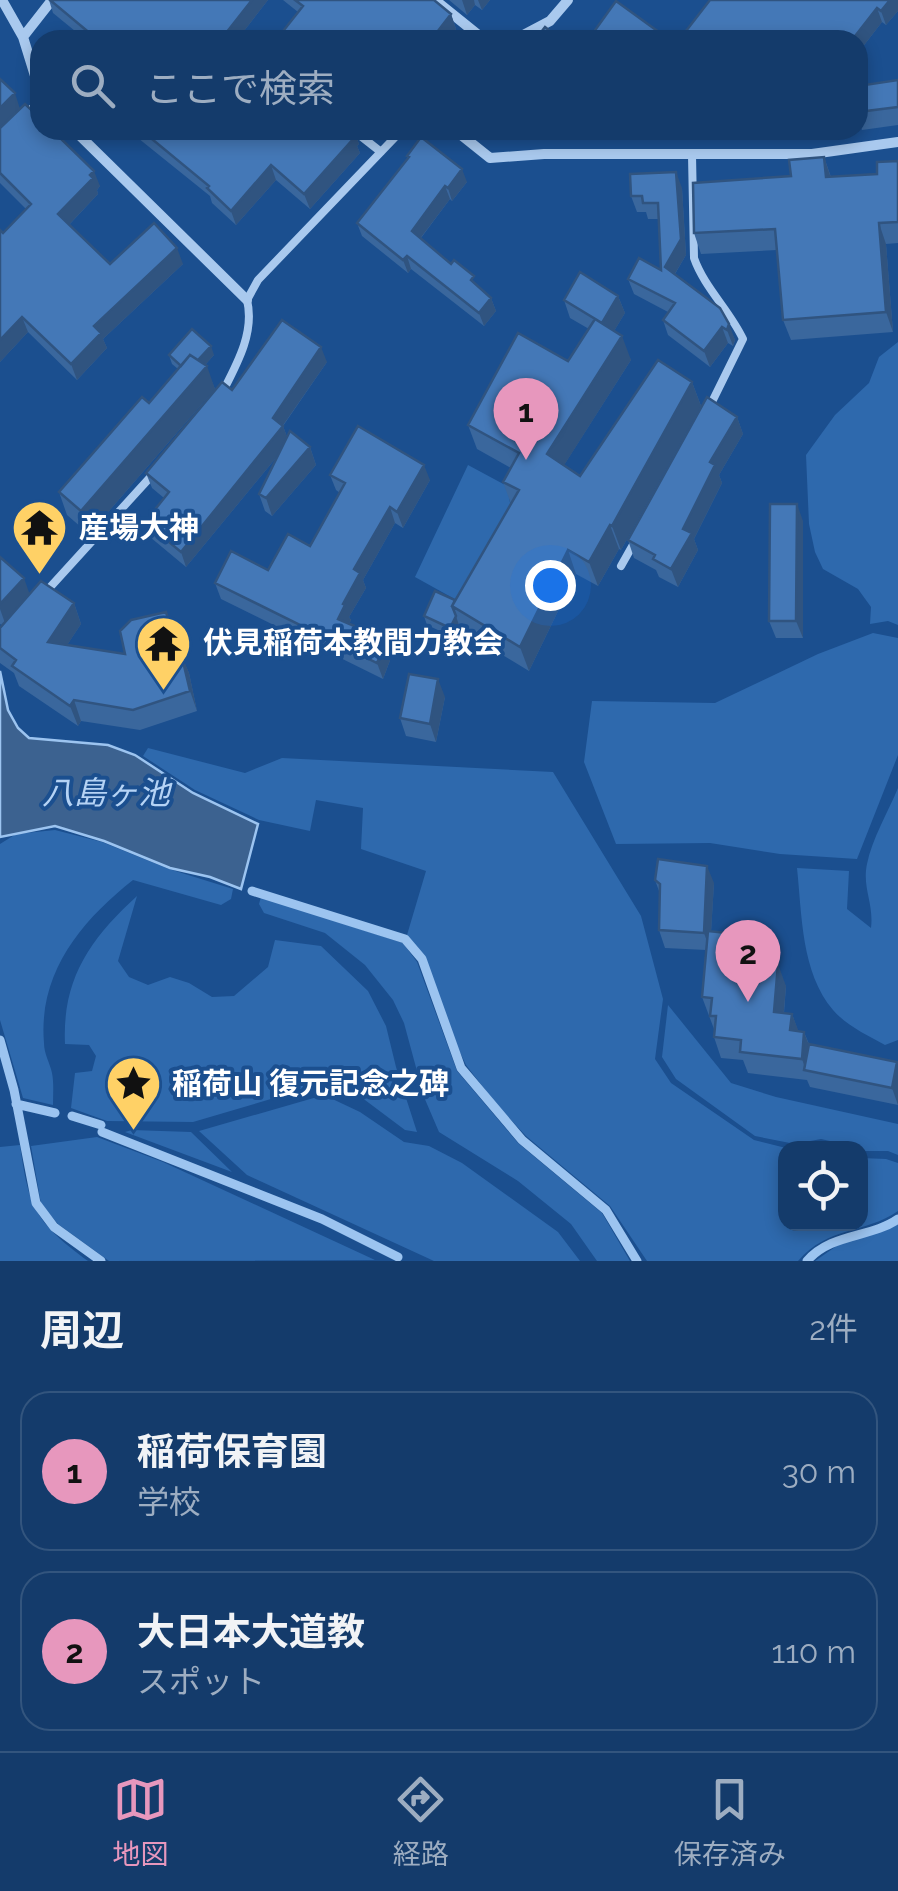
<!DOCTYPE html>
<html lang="ja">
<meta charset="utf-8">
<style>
body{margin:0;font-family:Raleway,"Noto Sans JP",sans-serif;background:#214673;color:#f1f3f6}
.controls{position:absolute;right:30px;bottom:30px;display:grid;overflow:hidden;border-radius:20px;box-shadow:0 5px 15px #0003}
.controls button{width:90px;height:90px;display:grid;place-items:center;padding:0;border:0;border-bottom:2px solid #33557e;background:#143b6b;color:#f1f3f6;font:50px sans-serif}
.you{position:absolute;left:550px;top:585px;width:35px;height:35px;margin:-25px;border:8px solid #fff;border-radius:50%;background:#1a73e8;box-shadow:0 0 0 15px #1a73e833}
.badge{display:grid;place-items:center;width:65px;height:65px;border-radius:50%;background:#e797bd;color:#111;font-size:32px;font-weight:700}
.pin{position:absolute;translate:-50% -82px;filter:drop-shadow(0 2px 5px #0008)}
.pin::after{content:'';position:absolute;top:52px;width:35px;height:30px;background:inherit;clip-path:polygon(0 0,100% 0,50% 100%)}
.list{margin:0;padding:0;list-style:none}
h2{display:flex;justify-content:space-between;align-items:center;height:130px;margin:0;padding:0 40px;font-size:42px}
h2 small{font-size:32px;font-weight:400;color:#9dadc1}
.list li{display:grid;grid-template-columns:65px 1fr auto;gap:30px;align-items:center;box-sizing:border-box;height:160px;margin:0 20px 20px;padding:0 20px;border:2px solid #33557e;border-radius:30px}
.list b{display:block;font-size:38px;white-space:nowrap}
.list p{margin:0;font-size:32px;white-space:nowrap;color:#9dadc1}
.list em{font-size:32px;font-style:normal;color:#9dadc1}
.icon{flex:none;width:55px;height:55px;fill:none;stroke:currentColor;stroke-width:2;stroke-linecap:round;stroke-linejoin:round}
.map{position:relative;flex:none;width:898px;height:1261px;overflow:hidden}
.search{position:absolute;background:#143b6b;box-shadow:0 5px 15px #0003;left:30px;right:30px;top:30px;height:110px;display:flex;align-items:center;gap:25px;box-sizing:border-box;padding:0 35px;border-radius:30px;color:#9dadc1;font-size:38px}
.sheet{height:490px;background:#143b6b}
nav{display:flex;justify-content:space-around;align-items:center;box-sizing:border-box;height:140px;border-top:2px solid #33557e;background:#143b6b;font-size:28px;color:#9dadc1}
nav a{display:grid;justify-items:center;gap:5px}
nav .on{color:#e797bd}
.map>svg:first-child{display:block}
</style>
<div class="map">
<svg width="898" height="1261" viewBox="0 0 898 1261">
<rect width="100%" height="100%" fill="#1b4f8f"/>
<path fill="#2e69ad" d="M898,342V625L888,621L870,624L871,607L858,589L823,569L815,552L809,524L806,455L835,415L869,383L879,357Z
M468,465L507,486L511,508L460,602L415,577Z
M873,633L898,638V755L857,859L780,854L710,843L616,844L584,762L592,701L715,703L818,654Z
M148,748L245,773L282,758L553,772L641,916L663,999L655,1059L671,1083L754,1140L786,1148V1224H860L861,1158L886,1159L898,1163V1211C865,1234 828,1226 798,1261H647L610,1206L526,1136L497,1105L466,1065L449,1029L425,958L407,935L426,871L361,849L363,808L316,800L310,831L259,820L195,790L143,756Z
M898,788V1040L885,1045C867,1035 847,1026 833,1010C801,972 802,915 797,868L849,871L847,909L871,928C874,903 862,888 867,864C872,839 888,812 898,788Z
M55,830L102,842L169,869L233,889L231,899L221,905L133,880C81,921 38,973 44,1043C44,1054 50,1063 52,1073C54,1083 53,1094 53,1105L23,1098L0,1020V844L16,834Z
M137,896L118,961L129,977L148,985L170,977L189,983L212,997L234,996L268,967L275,940L321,946L368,991L386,1026L396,1067L417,1132L405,1130L361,1097L325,1083L193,1122L107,1121L71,1108L75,1073L92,1071L96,1056L89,1045L65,1044C62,979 90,939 137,896Z
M261,897L403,943L417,962L457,1071L518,1143L602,1213L630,1261H597L571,1224L518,1181L439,1132L424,1097L404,1023L393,1000L365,965L325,933L264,913L259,904Z
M668,1005L731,1083L776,1097L898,1124V1155L888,1151H861L860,1148L821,1139L795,1144L755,1136L676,1079L662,1057Z
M324,1095L360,1112L404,1142L429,1146L462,1163L558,1232L580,1261H434L247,1175L199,1131Z
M132,1130L191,1132L232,1172L125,1132Z
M97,1137L163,1162L375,1260L109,1261L58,1224L41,1204L31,1146Z
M20,1145C29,1210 36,1222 88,1261H0V1147Z
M898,1224V1261H815L838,1245Z"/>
<path fill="#3c6290" stroke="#9cc4f0" stroke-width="2.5" d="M0,671L8,710L18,728L29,738L108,745L135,755L193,793L258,824L241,889L210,877L170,868L104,841L55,826L0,837Z"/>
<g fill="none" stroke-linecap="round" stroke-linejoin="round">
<path stroke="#9cc4f0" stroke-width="9" d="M252,891L405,939L422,959L461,1068L522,1140L606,1210L637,1261
M0,1040L14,1090L36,1203L54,1227L101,1261
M16,1104L55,1113
M72,1116L101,1125
M102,1132L322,1219L398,1257
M807,1261C831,1233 871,1238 898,1219"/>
<path stroke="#a9c9ee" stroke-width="8" d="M25,115L40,101
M353,130L381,152
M692,155L694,258C704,287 730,311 743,339L709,408
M222,393C237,364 255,332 247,300L258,280L402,130
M621,566L634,543
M43,595L155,472"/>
<path stroke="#a9c9ee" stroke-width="10" d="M2,0L23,37L40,92
M435,0L482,38L508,40
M23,37L52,0
M514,40L550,21L568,0
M74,130L247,300
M455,130L490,158L544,154H812L898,142"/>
</g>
<path fill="#3a679d" d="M49,0H268L237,40H86L53,13Z
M283,0H434L451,14L456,29L448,40H276L298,12Z
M449,0H490L482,10L475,5L467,15Z
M710,0H898V11L886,25L882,22L858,53V40Z
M0,79L20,109L100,186L97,190L98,194L69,225L110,264H183L103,339L107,348L77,380L28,332L0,362L3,233L26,209L0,183Z
M898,80V125L862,130L858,117V86Z
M128,130H354L359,144L357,146L360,153L310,209L276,180L236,225L212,203L210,196Z
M631,130H676L637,135Z
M407,156L467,182L452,201L450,199L421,238L491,298L496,311L484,326L411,269L408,273L362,236L357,223L408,159Z
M824,157L831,177L877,174L898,161V243L886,244L893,332L791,340L783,320L777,250L701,254L694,233Z
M682,188L686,255L675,274L720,308L735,340L733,346L728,343L710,367L668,335L663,320L668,312L634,294L628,279L661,270L659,219H648L646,212H637L631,196Z
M618,296L625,313L614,331L631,360L564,465L580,476L692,382L701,406L621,550L619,549L598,586L576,574L529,671L461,630L459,625L453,637L427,625L424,616L455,600L511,504L503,482L511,468L477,449L468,425L568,361L589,329L570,318L564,300Z
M169,355H214L205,365L215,389L89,534L67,515L59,492L149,403L178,369L172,364Z
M327,362L283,426L287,437L310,447L316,465L272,516L265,511L259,494L280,453L186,567L150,537L145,522L164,498L152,488L146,473L232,390Z
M737,417L743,434L719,475L722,483L694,539L698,550L678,587L659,577L656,570L634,558L628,540Z
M330,475L430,480L403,528L395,523L363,580L366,588L349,617L351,620L349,624L387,640L392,655L383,679L221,599L215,583L268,570L310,546L340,493L336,490Z
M803,521V638H776L769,621Z
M0,557L30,594L74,603L81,624L67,645L125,654L166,612L178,649L189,673L197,711L140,730L81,721L78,726L19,686L14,673L0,663V628L2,625L0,624Z
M445,697L436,742L406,736L400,718Z
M655,880L714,883L711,932L756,936L764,957L763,963L786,986L784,1013L792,1014L798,1031L804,1032L809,1044L897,1062L898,1105L810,1087L807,1080L748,1073L743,1060L721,1058L714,1037V1029L702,997L706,950L665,948L659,930V891Z"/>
<path fill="#305480" d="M252,0H268L237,40H228L226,33Z
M462,0H474L475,5L467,15Z
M478,0H490L482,10Z
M890,0H898V11L886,25L881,11Z
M877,8L882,22L858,53V40H852Z
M451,14L456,29L448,40H431Z
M15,93L20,109L0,129V108Z
M354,130L359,144L357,146L360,153L310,209L304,194Z
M512,130H521L514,138Z
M824,157L831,178L826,177Z
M271,165L276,180L236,225L231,211Z
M462,169L467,182L452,201L448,188Z
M94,171L100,186L97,190L98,194L64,230L58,214Z
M676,172L682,188L686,255L670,282L665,267Z
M445,186L450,199L416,244L412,231Z
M879,223L886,244L893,332L886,312Z
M177,248L183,264L103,339L107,348L77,380L71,364L94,326Z
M407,256L411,269L408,273L403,260Z
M618,296L625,313L608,341L602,324Z
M491,298L496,311L484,326L479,313Z
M22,317L28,332L0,362V340Z
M729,324L735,340L733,346L727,330Z
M722,327L728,343L710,367L704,351Z
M622,336L631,360L556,478L547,454Z
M211,346L214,355L191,381L187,372Z
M321,347L327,362L279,431L283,426L289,442L186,567L181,552Z
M207,366L215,389L89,534L81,511Z
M692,382L701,406L621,550L612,526Z
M737,417L743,434L719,475L722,483L694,539L698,550L678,587L671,569L683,529L710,462Z
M310,447L316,465L272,516L266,498Z
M424,465L430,480L403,528L397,512Z
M797,504L803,521V638L796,621Z
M390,507L395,523L363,580L366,588L349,617L351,620L344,635L338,619L354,569Z
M610,525L619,549L598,586L589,562Z
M568,550L576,574L529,671L520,647Z
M24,578L31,598L6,626L0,609V604Z
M74,603L81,624L56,662L48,642Z
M456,616L459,625L453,637L450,628Z
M387,640L392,655L383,679L377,663Z
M181,653L189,673L197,711L190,691Z
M438,679L445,697L436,742L430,724Z
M74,700L81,721L78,726L70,706Z
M707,866L714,883L710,950L704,933Z
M756,936L764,957L761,983L754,962Z
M778,964L786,986L782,1033L774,1012Z
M792,1014L800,1035L790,1030Z
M804,1032L812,1053L806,1071L802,1059Z
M897,1062L898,1066V1105L892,1088Z"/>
<path fill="#4478b7" stroke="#305480" stroke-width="2.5" d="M50,0H252L226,33L234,40H88L92,35Z
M295,0H434L451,14L431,40H331L328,38L326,40H276L303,6Z
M710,0H890L881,11L877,8L852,40H679Z
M616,1L667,38L666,40H588Z
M545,27L561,40H535Z
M0,79L15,93L0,108Z
M898,80V107L858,112V86Z
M25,104L40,118V130H52L94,171L90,175L93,178L58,214L110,264L154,223L177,248L94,326L101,333L71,364L22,317L0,340V230L3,233L31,204L0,173V128Z
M141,130H353L349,134L354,138L304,194L271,165L231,211L207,188L209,186Z
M421,137L462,169L448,188L445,186L412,231L451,264L454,260L474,276L471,280L491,298L479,313L407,256L403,260L357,223L409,157L407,156Z
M824,157L826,177L877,174V162L898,161V222L879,223L886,312L783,320L775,229L694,233L693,183L791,176L789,160Z
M676,172L681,239L665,267L720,308L729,324L727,330L722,327L704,351L663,320L675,303L628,279L639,258L661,270L658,203H643L642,196H631L630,174Z
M580,272L618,296L602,323L564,300Z
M595,319L622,336L547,454L580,476L658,360L692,382L612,526L610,525L589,562L568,550L520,647L452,606L519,490L503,482L519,453L468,425L518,333L568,361Z
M282,320L321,347L273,418L283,426L181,552L145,522L169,492L146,473L222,382L232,390Z
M192,329L211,346L198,360L190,355L181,366L169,355Z
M190,355L207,366L81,511L59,492L142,397L149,403Z
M707,397L737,417L710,462L715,465L683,529L692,533L671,569L653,559L655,555L628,540Z
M358,426L424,465L397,512L390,507L354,569L360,573L343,604L345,605L338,619L387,640L377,663L215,583L231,551L268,570L288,534L310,546L345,483L330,475Z
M290,431L310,447L266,498L259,494Z
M770,504H797L796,621H769Z
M0,557L24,578L0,604Z
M41,581L74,603L48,642L125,654L120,631L131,620L166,612L175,646L181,653L190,691L133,710L74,700L70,706L12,666L16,660L0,648V628Z
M435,591L455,600L452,606L456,616L450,628L424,616Z
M409,674L438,679L430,724L400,718Z
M658,859L707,866L704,933L659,930L660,884L655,880Z
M708,931L756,936L754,962L778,964L774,1012L792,1014L790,1030L804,1032L802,1059L740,1052L741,1040L714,1037L716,1016H710L712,998L702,997Z
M809,1044L897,1062L892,1088L804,1070Z"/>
<defs>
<symbol id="temple-pin" viewBox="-11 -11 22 30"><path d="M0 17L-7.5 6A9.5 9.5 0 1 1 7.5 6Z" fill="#ffd166" stroke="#1b4f8f"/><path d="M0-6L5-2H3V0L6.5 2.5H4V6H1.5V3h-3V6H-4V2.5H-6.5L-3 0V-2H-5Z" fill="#111"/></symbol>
<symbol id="sight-pin" viewBox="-11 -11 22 30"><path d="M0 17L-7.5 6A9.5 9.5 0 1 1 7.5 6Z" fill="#ffd166" stroke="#1b4f8f"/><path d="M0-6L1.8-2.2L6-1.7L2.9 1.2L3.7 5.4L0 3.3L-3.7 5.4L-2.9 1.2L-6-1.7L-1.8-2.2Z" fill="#111"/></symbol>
</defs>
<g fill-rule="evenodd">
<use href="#temple-pin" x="8" y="496" width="63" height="86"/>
<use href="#temple-pin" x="132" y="612" width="63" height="86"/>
<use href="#sight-pin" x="102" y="1052" width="63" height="86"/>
</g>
<g text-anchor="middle" stroke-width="8" stroke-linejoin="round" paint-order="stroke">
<g font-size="30" font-weight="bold" fill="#fff" stroke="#1b4f8f" text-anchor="start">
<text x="79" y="538">産場大神</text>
<text x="203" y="653">伏見稲荷本教間力教会</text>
<text x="172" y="1094">稲荷山 復元記念之碑</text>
</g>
<g font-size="32" font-style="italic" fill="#b5d3f5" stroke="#1b4f8f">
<text x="106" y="804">八島ヶ池</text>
</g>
</g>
</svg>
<div class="controls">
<button><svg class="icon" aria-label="locate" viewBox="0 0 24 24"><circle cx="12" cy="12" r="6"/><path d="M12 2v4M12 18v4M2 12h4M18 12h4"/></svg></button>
</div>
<div class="you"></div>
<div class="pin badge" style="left:526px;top:460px">1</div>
<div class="pin badge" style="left:748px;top:1002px">2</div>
<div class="search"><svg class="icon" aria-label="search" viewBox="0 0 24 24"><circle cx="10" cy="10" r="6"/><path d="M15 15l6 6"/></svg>ここで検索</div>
</div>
<section class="sheet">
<h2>周辺<small>2件</small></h2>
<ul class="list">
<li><span class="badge">1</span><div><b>稲荷保育園</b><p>学校</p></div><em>30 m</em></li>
<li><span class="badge">2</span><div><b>大日本大道教</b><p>スポット</p></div><em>110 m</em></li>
</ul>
</section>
<nav>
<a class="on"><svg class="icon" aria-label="map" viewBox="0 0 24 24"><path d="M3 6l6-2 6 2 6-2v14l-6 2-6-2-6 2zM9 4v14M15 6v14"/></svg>地図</a>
<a><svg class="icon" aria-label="directions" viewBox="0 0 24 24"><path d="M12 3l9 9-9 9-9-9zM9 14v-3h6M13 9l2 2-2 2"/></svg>経路</a>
<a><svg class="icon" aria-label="saved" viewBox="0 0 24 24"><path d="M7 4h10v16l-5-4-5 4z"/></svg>保存済み</a>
</nav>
